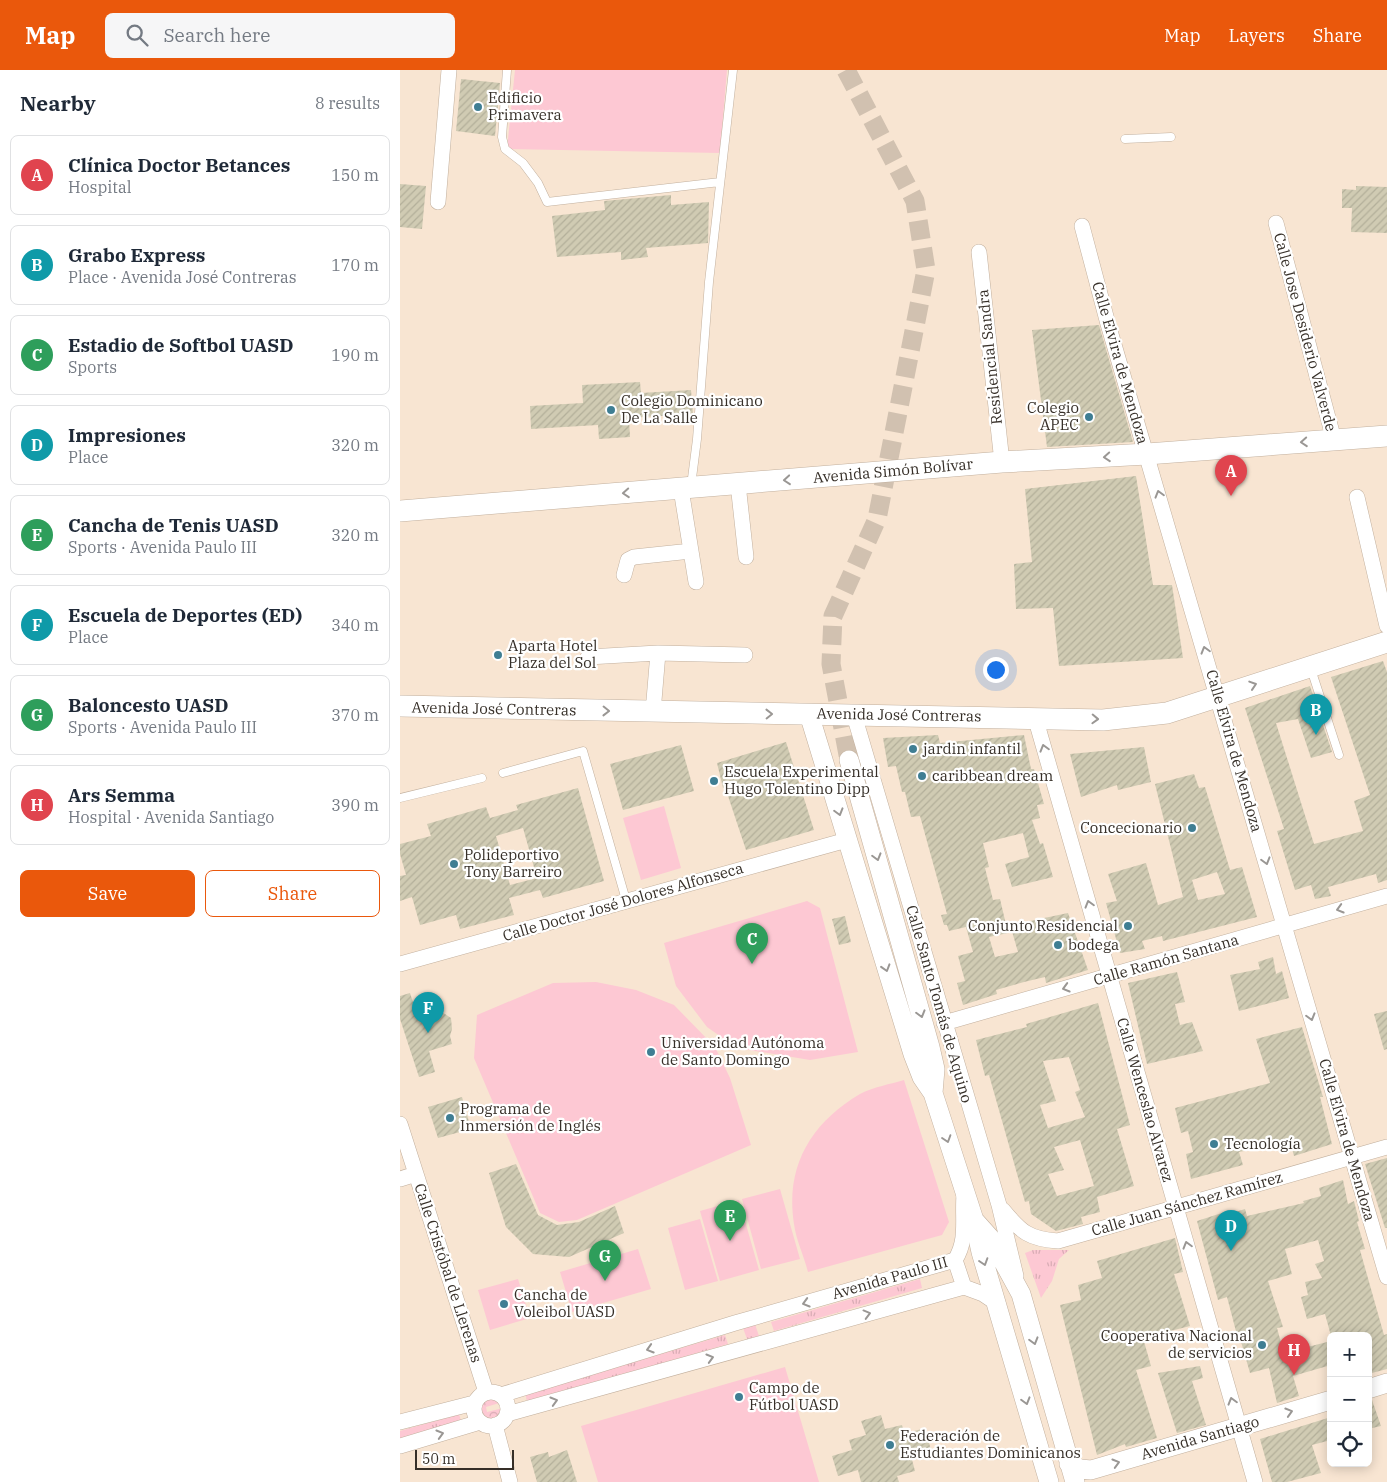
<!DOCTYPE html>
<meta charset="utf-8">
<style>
body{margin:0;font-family:"IBM Plex Serif",serif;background:#f6f6f7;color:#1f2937}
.controls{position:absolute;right:15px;bottom:15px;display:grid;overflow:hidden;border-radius:8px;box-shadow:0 2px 12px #0003}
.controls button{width:45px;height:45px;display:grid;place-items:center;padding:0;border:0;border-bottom:1px solid #e0e1e3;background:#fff;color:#1f2937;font:25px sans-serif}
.scale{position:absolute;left:15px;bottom:12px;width:99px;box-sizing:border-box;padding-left:5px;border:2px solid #362f28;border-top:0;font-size:14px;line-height:18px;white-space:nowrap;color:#362f28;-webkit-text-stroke:4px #fff;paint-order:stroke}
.you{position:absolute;left:595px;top:599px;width:18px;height:18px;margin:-12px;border:4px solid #fff;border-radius:50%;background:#1a73e8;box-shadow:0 0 0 8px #1a73e833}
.badge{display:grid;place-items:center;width:32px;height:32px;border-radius:50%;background:#ea580c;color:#fff;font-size:16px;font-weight:700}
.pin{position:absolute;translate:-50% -41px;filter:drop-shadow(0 1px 2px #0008)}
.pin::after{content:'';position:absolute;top:26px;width:18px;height:15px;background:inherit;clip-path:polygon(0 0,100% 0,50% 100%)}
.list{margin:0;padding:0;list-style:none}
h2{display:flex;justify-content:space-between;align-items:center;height:65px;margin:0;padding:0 20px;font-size:21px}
h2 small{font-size:16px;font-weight:400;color:#747a83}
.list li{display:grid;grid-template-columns:32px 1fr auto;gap:15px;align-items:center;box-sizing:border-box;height:80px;margin:0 10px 10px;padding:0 10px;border:1px solid #e0e1e3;border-radius:8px}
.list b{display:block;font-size:19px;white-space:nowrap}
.list p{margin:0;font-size:16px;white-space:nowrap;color:#747a83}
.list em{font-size:16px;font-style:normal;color:#747a83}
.actions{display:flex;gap:10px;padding:15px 20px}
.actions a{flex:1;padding:11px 0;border:1px solid #ea580c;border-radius:8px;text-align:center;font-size:18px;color:#ea580c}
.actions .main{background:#ea580c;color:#fff}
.icon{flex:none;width:28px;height:28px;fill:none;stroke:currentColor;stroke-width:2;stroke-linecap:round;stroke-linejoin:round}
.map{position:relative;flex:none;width:987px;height:1412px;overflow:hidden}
header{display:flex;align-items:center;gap:30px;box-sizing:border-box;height:70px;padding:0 25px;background:#ea580c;color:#fff}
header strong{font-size:24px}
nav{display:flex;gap:28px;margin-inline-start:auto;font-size:18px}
.search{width:350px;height:45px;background:#f6f6f7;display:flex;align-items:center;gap:12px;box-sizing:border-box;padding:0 18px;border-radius:8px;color:#747a83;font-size:19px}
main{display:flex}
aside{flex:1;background:#fff}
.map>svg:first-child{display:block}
</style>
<header>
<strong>Map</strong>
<div class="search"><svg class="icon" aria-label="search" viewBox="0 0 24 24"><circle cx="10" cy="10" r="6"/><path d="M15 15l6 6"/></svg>Search here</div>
<nav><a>Map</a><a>Layers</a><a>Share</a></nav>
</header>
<main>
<aside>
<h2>Nearby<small>8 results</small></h2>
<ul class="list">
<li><span class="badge" style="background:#e0444e">A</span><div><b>Clínica Doctor Betances</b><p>Hospital</p></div><em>150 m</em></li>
<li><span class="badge" style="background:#0f9aa8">B</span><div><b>Grabo Express</b><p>Place · Avenida José Contreras</p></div><em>170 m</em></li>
<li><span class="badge" style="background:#2e9e5b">C</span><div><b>Estadio de Softbol UASD</b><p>Sports</p></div><em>190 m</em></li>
<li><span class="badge" style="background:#0f9aa8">D</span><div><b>Impresiones</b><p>Place</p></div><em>320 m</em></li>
<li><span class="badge" style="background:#2e9e5b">E</span><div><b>Cancha de Tenis UASD</b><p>Sports · Avenida Paulo III</p></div><em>320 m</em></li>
<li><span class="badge" style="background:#0f9aa8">F</span><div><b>Escuela de Deportes (ED)</b><p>Place</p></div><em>340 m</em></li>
<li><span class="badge" style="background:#2e9e5b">G</span><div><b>Baloncesto UASD</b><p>Sports · Avenida Paulo III</p></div><em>370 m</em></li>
<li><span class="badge" style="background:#e0444e">H</span><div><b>Ars Semma</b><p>Hospital · Avenida Santiago</p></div><em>390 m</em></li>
</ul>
<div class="actions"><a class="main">Save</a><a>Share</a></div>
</aside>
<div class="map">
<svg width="987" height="1412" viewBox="0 0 987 1412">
<defs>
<pattern id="grass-tufts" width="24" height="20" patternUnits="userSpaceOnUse" patternTransform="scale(1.25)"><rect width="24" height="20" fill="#fdc8d3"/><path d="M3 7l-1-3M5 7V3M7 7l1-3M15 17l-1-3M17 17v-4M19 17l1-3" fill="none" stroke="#d9acb5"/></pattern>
<pattern id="park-crowns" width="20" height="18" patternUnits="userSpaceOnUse" patternTransform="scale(1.25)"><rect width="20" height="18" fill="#fdc8d3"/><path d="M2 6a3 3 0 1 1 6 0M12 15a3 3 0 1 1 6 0" fill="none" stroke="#d9acb5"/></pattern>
<pattern id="building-hatch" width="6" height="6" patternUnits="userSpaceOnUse" patternTransform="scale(1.25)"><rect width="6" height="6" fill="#d0cbb3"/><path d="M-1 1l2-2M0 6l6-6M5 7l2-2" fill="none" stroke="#b3af9a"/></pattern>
</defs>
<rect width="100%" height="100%" fill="#f8e5d2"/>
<path fill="url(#grass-tufts)" d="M633,1180H669L659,1189L652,1211L641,1228L625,1183Z
M520,1209L522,1218L374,1261L371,1252Z
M355,1254L359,1266L347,1269L343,1258Z
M325,1265L328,1274L128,1333L125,1324Z
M59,1344L62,1354L0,1371V1361Z"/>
<path fill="url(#park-crowns)" d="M92,1323L97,1324L106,1331L86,1337L87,1342L107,1337C105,1349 102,1352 91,1355L78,1348L75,1339L81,1326Z"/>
<path fill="#fdc8d3" d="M115,0H327L320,83L107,79Z
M264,736L281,798L241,810L223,748Z
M407,831L420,838L458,982L410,990L337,978L307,957L276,916L264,873Z
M196,912L236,920L274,935L315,977L330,1008L351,1075L177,1150L159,1152L140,1143L74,988L77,945L153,913Z
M504,1010L549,1152L542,1165L408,1202C404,1186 396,1170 394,1154C385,1096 411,1053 460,1024C473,1017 491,1014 504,1010Z
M380,1119L400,1189L361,1199L342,1129Z
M339,1130L359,1200L320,1211L300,1141Z
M300,1149L318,1211L285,1220L268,1158Z
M238,1179L251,1219L172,1242L160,1202Z
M118,1209L130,1248L90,1260L78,1220Z
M385,1297L419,1412H198L181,1356Z"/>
<path fill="url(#building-hatch)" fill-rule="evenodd" d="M61,9L100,13L95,66L56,61Z
M0,114L26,116L22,159L0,157Z
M956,116L987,117V163L951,162L952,138H942V119L956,120Z
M271,125V135L309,132L308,173L246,178L248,187L221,190V182L157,187L152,146L205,140L204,131Z
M699,255L733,372L647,377L632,260Z
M240,312L241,323L291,320L293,344L229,348L230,367L199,369L198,355L131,359L130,336L183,333L182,315Z
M736,406L753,515H772L783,588L659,596L653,538L616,539L614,494L632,492L625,419Z
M983,591L987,602V810L978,813L976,804L928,817L931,826L915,829L911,815L895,820L877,761L884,759L845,638L910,616L932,682L911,688L898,649L876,653L914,774L963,761L954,731L970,725L931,607Z
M538,665L540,673L624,665L631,699H634L644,734L637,735L640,748L632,750L640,774L643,773L653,807L612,817L605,794L629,787L623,763L583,773L589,797L585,798L593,830L600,829L608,863L589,867L595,887L618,882L611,858L631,853L630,851L668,843L688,900L646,913L645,907L624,912L596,920L597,924L563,935L557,913L565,911L558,886L573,882L566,857L549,861L547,855H544L541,845L547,844L520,746L511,747L505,722H502L496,696L488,697L483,668Z
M386,672L414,760L346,780L325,717L323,718L317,693Z
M281,675L294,721L223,740L210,694Z
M744,677L751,712L718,720L717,715L681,727L670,684Z
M794,704L799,718L805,717L830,800L842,797L857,847L763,871L762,866L742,871L745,879L720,883L706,833L717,831L708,804L746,793L758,835L783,827L755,714ZM817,802L825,824L798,830L792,810Z
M178,718L204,811L143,828L140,820L109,828L114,845L60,859L56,845L20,855L12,827L0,831V806L6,805L0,784V774L31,766L27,754L86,737L90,748L118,740L116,735ZM123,758L137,808L110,815L96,766Z
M445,846L451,872L439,875L432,849Z
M873,887L876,904L882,901L889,928L839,941L830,905L860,899L858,892Z
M777,902L785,932L775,934L780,955L792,952L803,981L747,994L728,913Z
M10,923L17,944L40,937L42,942L51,948L52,959L50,966L52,974L29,981L35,1002L19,1007L0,949V926Z
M698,933L730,1055L717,1059L734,1116L697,1127L700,1142L681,1147L683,1154L656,1161L631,1144L629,1131L625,1132L589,1005L585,1006L576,970L627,957L626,954ZM669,987L680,1020L675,1022L685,1047L648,1058L640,1035L656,1031L643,991ZM680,1070L694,1116L657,1126L648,1104L664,1100L654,1077Z
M987,941V979L984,980L974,944Z
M902,957L923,1027H920L932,1074L894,1086L891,1075L865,1080L864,1077L839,1082L843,1095L791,1109L786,1084L793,1082L788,1061L781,1063L775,1038L870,1013L856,969Z
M62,1027L71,1059L38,1068L28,1037Z
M987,1088V1158H985L965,1094Z
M116,1094L138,1145L157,1155L179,1152L215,1136L224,1163L169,1187L133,1184L106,1157L89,1103Z
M943,1110L948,1134L954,1131L959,1151L957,1152L965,1179L960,1180L984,1265L987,1264V1299L968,1304V1266H931L925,1244L907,1249L901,1227L908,1225L905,1212L922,1208L915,1194L924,1191L918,1170L885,1179L892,1204L868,1211L883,1257L877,1258L884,1283L931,1271V1295L893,1306L899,1326L877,1333L869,1298L850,1303L840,1268L838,1269L827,1227L818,1230L797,1151L828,1141L829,1144L845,1139L847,1146L904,1133L903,1131L921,1126L919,1118Z
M775,1168L783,1202L774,1204L790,1256L743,1268L751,1296L736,1300L757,1368L726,1377L725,1374L697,1385L660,1235L681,1230L678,1215L702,1208L697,1191Z
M800,1296L803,1308L792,1311L806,1355L777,1363L758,1303Z
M968,1330H972L981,1356L968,1359Z
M481,1345L485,1359L502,1355L504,1364L525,1358L531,1380L511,1386L515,1401L497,1406L499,1412H461L458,1400L438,1406L432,1386L452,1380L449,1370L466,1365L461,1351Z
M931,1347V1370L912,1375L921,1403L887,1412H872L860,1369Z
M167,1380L177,1412H137L130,1387L148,1382L149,1387Z"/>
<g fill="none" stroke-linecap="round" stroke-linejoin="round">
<path stroke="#d1c1b0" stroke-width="19" stroke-dasharray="19 9" stroke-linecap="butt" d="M446,0L515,131L526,200L477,449L433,546L431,594L449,690"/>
<defs>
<path id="service" d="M107,0L102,67L105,79L123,93L138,113L147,132L320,112
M725,69L771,67
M291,416L297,369L309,212L333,0
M911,599L939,685
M103,703L183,681L226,830
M0,728L82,708"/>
<path id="minor" d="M38,132L49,0
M876,153L934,370
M682,156L708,254L987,1207
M579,182L602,392
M338,414L346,487
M281,419L296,512
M957,427L987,556
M224,505L228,490L234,487L291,481
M188,587L258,583
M253,642L258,583L345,585
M454,645L599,1135L616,1206
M635,647L855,1412
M0,894L447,770
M544,953L987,826
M0,1054L86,1322
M0,1109L16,1104
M603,1140C621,1162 629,1169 658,1171L987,1077
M555,1190L564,1217
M74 1339a17 17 0 1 1 34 0a17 17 0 1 1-34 0Z
M101,1325L335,1253L555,1190C568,1170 562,1148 564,1125
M107,1344L564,1217L583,1224L598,1234
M0,1352L74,1333
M95,1355L110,1412
M0,1376L80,1352"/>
<path id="tertiary" d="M409,644L513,984L522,1007L533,1023L574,1150L581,1182L649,1412
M449,690L530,977L535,999L533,1023
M574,1150L591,1169L621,1224L675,1412
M968,1319L987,1313
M669,1394L680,1399L691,1400L931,1330"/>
<path id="secondary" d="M0,441L602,392L747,384L987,366
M0,636L703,650L767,643L987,572"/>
</defs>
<use href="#service" stroke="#c2b09e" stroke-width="9"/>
<use href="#minor" stroke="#c2b09e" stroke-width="16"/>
<use href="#tertiary" stroke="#c2b09e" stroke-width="20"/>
<use href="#secondary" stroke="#c2b09e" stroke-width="22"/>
<use href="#service" stroke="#fff" stroke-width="8"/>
<use href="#minor" stroke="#fff" stroke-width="15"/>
<use href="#tertiary" stroke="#fff" stroke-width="19"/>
<use href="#secondary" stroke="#fff" stroke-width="21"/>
</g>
<defs><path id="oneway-chevron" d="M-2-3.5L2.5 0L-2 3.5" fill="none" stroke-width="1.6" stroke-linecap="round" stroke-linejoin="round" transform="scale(1.25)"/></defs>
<g stroke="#9a9794">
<use href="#oneway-chevron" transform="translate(904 372) rotate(176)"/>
<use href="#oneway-chevron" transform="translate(707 387) rotate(176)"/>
<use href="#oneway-chevron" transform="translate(387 410) rotate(175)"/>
<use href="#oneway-chevron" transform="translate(226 423) rotate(176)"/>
<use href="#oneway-chevron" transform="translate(759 424) rotate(-106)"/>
<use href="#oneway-chevron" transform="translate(805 580) rotate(-106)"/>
<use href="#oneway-chevron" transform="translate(853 615) rotate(-18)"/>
<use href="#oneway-chevron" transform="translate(206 641) rotate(1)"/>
<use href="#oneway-chevron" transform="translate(369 644) rotate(-1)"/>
<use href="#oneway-chevron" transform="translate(695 649) rotate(2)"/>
<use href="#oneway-chevron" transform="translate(644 678) rotate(-106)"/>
<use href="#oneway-chevron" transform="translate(439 742) rotate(74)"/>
<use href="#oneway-chevron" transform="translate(477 787) rotate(74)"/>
<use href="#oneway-chevron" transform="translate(866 791) rotate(74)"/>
<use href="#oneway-chevron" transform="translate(689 834) rotate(-106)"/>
<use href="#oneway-chevron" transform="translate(940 839) rotate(164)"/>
<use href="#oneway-chevron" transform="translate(486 898) rotate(73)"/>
<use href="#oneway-chevron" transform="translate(666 918) rotate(164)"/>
<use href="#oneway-chevron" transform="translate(521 944) rotate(74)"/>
<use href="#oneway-chevron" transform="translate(911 947) rotate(74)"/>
<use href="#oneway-chevron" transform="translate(547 1069) rotate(72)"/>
<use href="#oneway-chevron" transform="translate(787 1175) rotate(-106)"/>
<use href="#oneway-chevron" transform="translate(584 1192) rotate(72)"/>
<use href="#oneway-chevron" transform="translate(406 1233) rotate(164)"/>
<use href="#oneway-chevron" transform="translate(467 1244) rotate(-15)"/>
<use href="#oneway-chevron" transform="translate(634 1271) rotate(74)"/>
<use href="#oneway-chevron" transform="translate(250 1279) rotate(163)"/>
<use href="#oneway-chevron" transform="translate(310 1288) rotate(-16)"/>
<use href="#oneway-chevron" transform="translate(154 1331) rotate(-16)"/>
<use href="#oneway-chevron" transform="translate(626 1331) rotate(74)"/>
<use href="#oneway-chevron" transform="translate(832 1331) rotate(-106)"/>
<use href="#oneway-chevron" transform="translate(889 1342) rotate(-17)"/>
<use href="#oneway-chevron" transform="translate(40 1364) rotate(-16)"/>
<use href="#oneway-chevron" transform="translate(716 1393) rotate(-16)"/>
</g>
<g fill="#3f7e93" stroke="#fff" stroke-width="2">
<circle cx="78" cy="37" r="5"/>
<circle cx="211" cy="340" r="5"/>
<circle cx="689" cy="347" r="5"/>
<circle cx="98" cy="585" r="5"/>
<circle cx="513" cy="679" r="5"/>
<circle cx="522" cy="706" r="5"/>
<circle cx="314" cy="711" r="5"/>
<circle cx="792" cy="758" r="5"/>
<circle cx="54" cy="794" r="5"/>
<circle cx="728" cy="856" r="5"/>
<circle cx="658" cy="875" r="5"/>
<circle cx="251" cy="982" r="5"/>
<circle cx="50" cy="1048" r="5"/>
<circle cx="814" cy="1074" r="5"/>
<circle cx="104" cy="1234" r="5"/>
<circle cx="862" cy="1275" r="5"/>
<circle cx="339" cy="1327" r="5"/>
<circle cx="490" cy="1375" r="5"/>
</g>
<g text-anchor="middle" stroke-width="4.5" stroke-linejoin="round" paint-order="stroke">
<g font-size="15" fill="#362f28" stroke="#fff" text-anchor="start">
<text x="88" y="33">Edificio<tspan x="88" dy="17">Primavera</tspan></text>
<text x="221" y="336">Colegio Dominicano<tspan x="221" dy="17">De La Salle</tspan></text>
<text x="679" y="343" text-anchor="end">Colegio<tspan x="679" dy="17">APEC</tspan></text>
<text x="108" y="581">Aparta Hotel<tspan x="108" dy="17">Plaza del Sol</tspan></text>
<text x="523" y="684">jardin infantil</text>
<text x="324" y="707">Escuela Experimental<tspan x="324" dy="17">Hugo Tolentino Dipp</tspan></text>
<text x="532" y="711">caribbean dream</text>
<text x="782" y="763" text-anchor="end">Concecionario</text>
<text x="64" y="790">Polideportivo<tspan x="64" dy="17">Tony Barreiro</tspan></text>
<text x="718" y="861" text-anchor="end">Conjunto Residencial</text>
<text x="668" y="880">bodega</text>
<text x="261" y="978">Universidad Autónoma<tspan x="261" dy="17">de Santo Domingo</tspan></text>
<text x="60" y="1044">Programa de<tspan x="60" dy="17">Inmersión de Inglés</tspan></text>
<text x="824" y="1079">Tecnología</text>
<text x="114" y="1230">Cancha de<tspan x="114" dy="17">Voleibol UASD</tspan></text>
<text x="852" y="1271" text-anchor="end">Cooperativa Nacional<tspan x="852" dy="17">de servicios</tspan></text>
<text x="349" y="1323">Campo de<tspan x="349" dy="17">Fútbol UASD</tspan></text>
<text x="500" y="1371">Federación de<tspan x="500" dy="17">Estudiantes Dominicanos</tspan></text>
</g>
<g font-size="15" fill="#362f28" stroke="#fff">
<text transform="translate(905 262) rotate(75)" y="5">Calle Jose Desiderio Valverde</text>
<text transform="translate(590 287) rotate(-96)" y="5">Residencial Sandra</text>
<text transform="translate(720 293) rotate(74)" y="5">Calle Elvira de Mendoza</text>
<text transform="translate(493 401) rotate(-5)" y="5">Avenida Simón Bolívar</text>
<text transform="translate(94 639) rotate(1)" y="5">Avenida José Contreras</text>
<text transform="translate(499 645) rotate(1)" y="5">Avenida José Contreras</text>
<text transform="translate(834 681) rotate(74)" y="5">Calle Elvira de Mendoza</text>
<text transform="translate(223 832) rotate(-16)" y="5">Calle Doctor José Dolores Alfonseca</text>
<text transform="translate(766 890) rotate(-16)" y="5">Calle Ramón Santana</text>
<text transform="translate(539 934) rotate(74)" y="5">Calle Santo Tomás de Aquino</text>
<text transform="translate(745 1030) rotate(74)" y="5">Calle Wenceslao Alvarez</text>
<text transform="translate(947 1070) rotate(74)" y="5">Calle Elvira de Mendoza</text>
<text transform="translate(787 1134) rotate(-16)" y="5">Calle Juan Sánchez Ramírez</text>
<text transform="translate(48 1203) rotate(72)" y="5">Calle Cristóbal de Llerenas</text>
<text transform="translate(490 1208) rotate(-16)" y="5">Avenida Paulo III</text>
<text transform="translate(800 1368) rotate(-16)" y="5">Avenida Santiago</text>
</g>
</g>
</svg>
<div class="controls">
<button>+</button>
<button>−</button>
<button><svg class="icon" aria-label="locate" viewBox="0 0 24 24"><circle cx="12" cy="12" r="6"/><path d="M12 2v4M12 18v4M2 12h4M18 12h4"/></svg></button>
</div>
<div class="scale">50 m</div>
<div class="you"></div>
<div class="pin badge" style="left:831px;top:426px;background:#e0444e">A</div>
<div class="pin badge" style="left:916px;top:665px;background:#0f9aa8">B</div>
<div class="pin badge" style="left:352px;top:894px;background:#2e9e5b">C</div>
<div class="pin badge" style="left:831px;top:1181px;background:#0f9aa8">D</div>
<div class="pin badge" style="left:330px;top:1171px;background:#2e9e5b">E</div>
<div class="pin badge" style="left:28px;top:963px;background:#0f9aa8">F</div>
<div class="pin badge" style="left:205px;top:1211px;background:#2e9e5b">G</div>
<div class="pin badge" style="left:894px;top:1305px;background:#e0444e">H</div>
</div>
</main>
